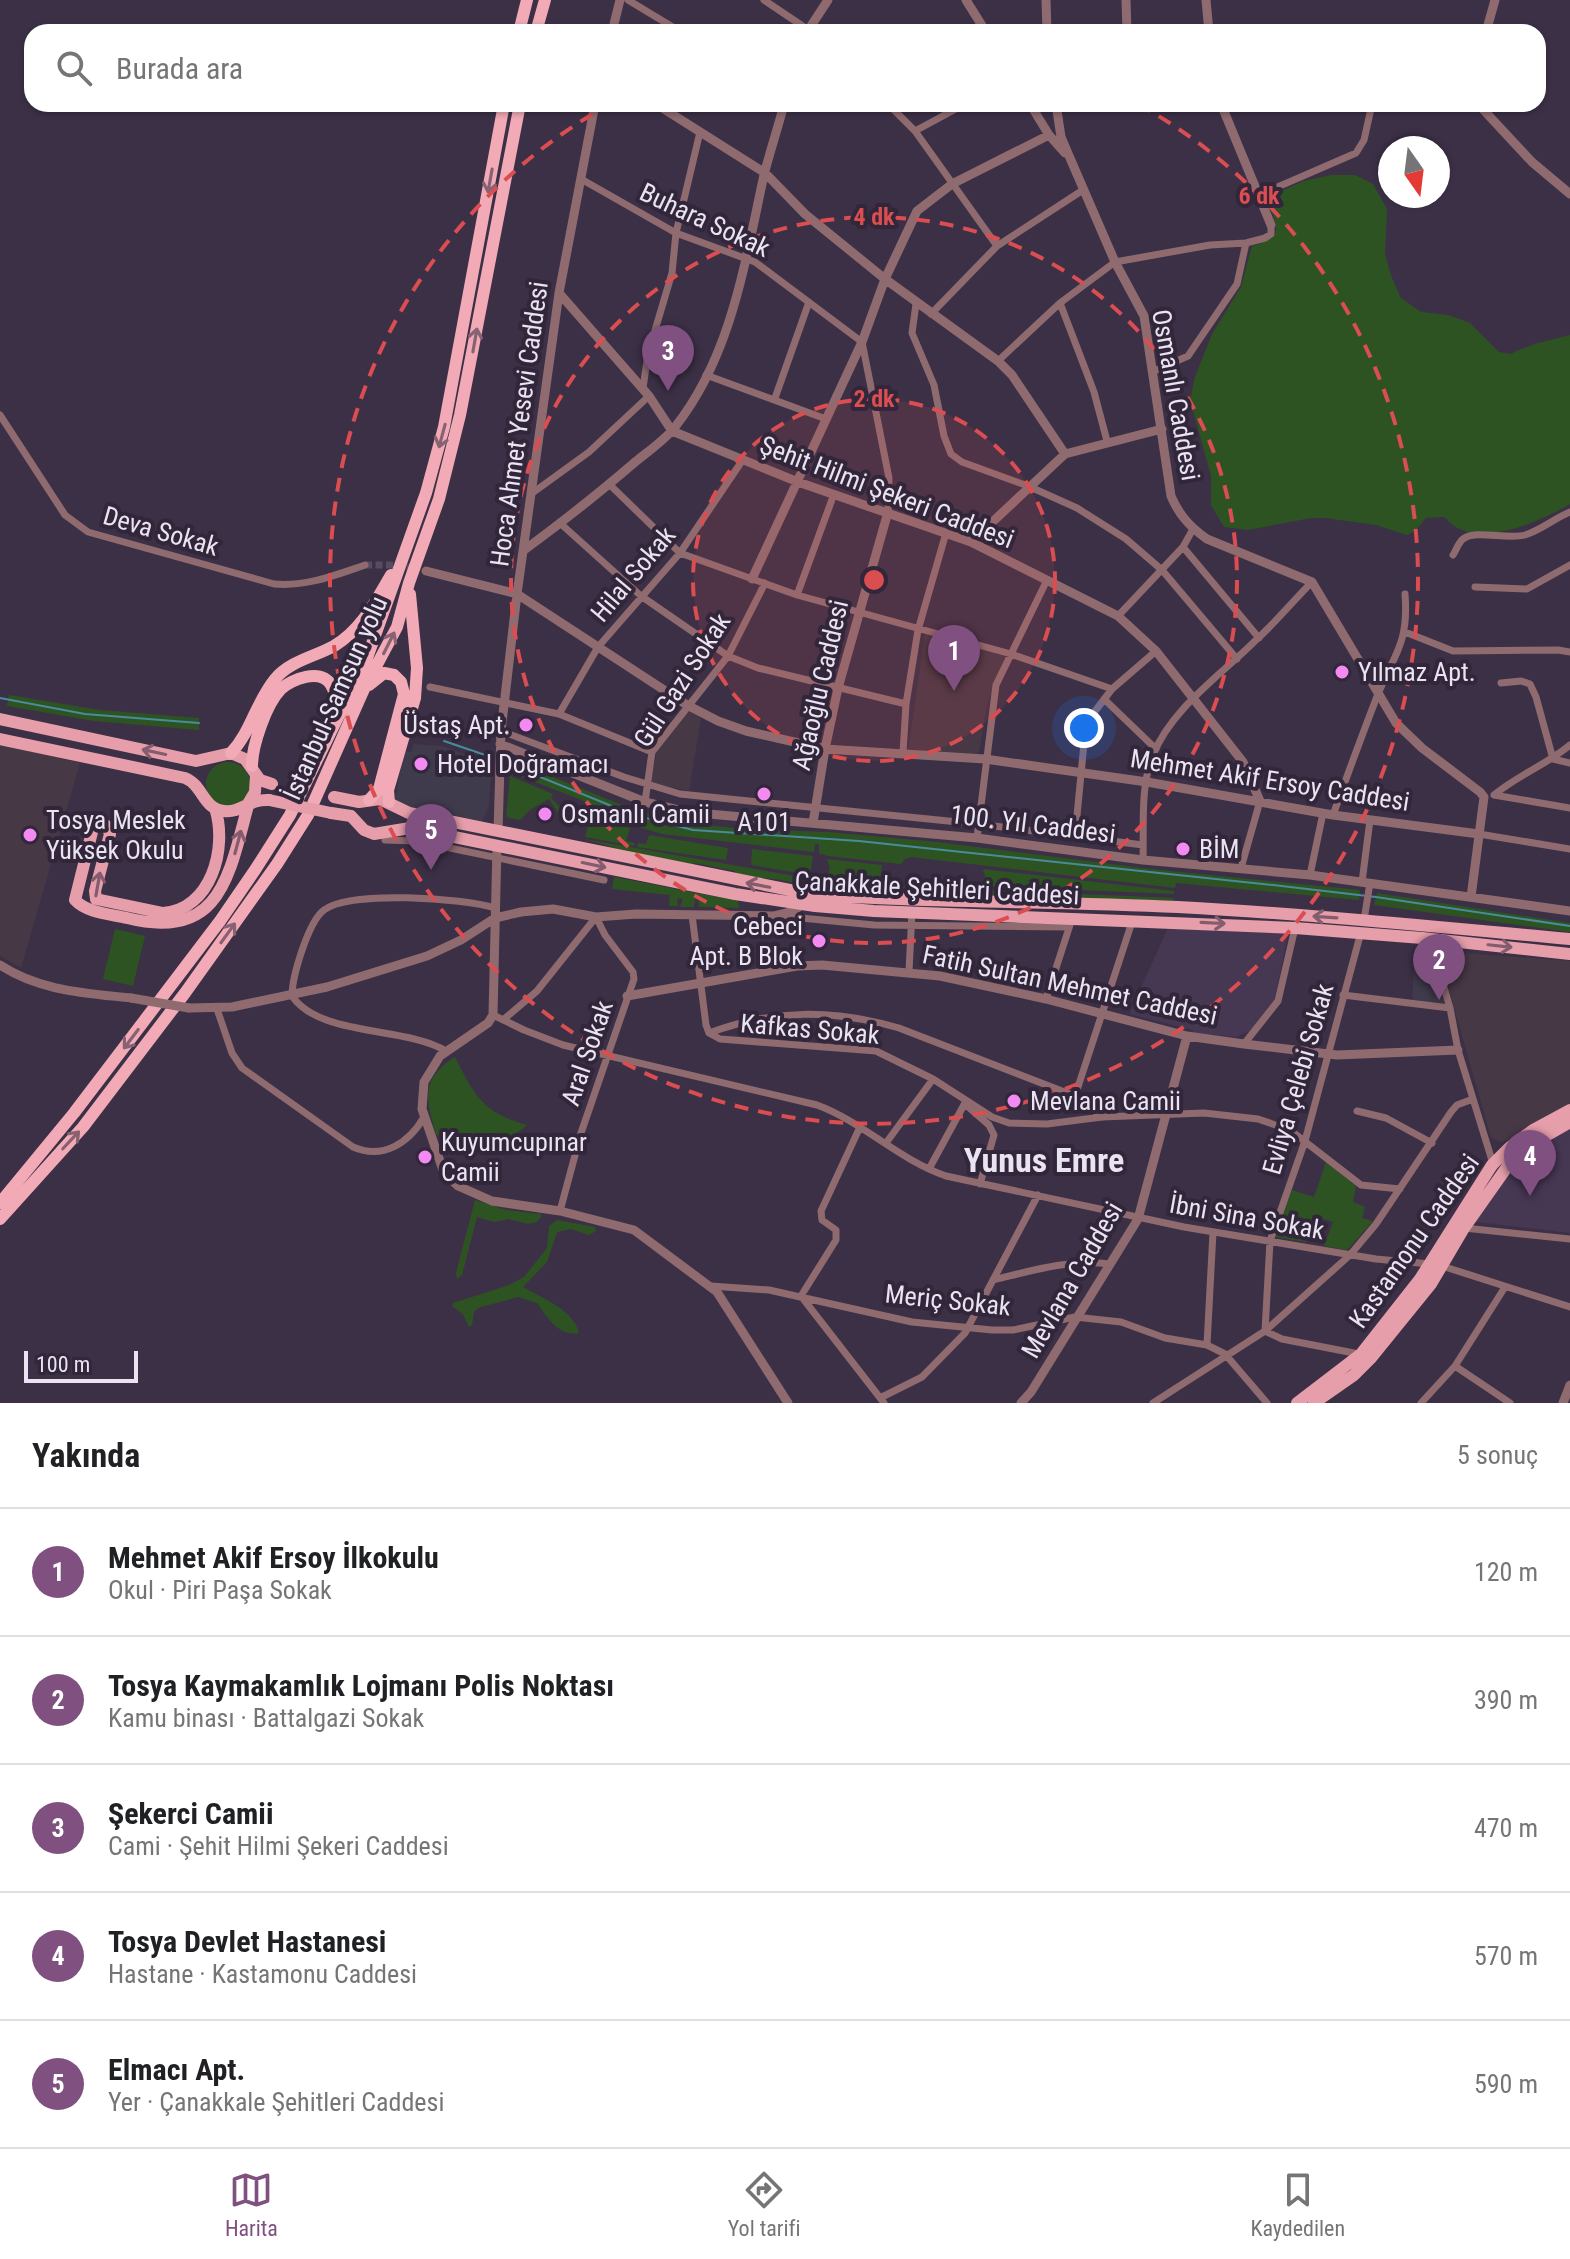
<!DOCTYPE html>
<html lang="tr">
<meta charset="utf-8">
<style>
body{margin:0;font-family:"Roboto Condensed",sans-serif;background:#f6f6f6;color:#202124}
.compass{position:absolute;left:1378px;top:136px;width:72px;height:72px;border-radius:50%;background:#fff;box-shadow:0 2px 6px #0004;rotate:166deg}
.scale{position:absolute;left:24px;bottom:20px;width:114px;box-sizing:border-box;padding-left:8px;border:4px solid #eae3f1;border-top:0;font-size:22px;line-height:28px;white-space:nowrap;color:#eae3f1;-webkit-text-stroke:6px #32263b;paint-order:stroke}
.you{position:absolute;left:1084px;top:728px;width:28px;height:28px;margin:-20px;border:6px solid #fff;border-radius:50%;background:#1a73e8;box-shadow:0 0 0 12px #1a73e833}
.badge{display:grid;place-items:center;width:52px;height:52px;border-radius:50%;background:#7f5080;color:#fff;font-size:26px;font-weight:700}
.pin{position:absolute;translate:-50% -66px;filter:drop-shadow(0 2px 4px #0008)}
.pin::after{content:'';position:absolute;top:42px;width:28px;height:24px;background:inherit;clip-path:polygon(0 0,100% 0,50% 100%)}
.list{margin:0;padding:0;list-style:none}
h2{display:flex;justify-content:space-between;align-items:center;height:104px;margin:0;padding:0 32px;font-size:34px}
h2 small{font-size:26px;font-weight:400;color:#757577}
.list li{display:grid;grid-template-columns:52px 1fr auto;gap:24px;align-items:center;box-sizing:border-box;height:128px;padding:0 32px;border-top:2px solid #e0e0e0}
.list b{display:block;font-size:30px;white-space:nowrap}
.list p{margin:0;font-size:26px;white-space:nowrap;color:#757577}
.list em{font-size:26px;font-style:normal;color:#757577}
.icon{flex:none;width:44px;height:44px;fill:none;stroke:currentColor;stroke-width:2;stroke-linecap:round;stroke-linejoin:round}
.map{position:relative;flex:none;width:1570px;height:1403px;overflow:hidden}
.search{position:absolute;background:#fff;box-shadow:0 2px 6px #0004;left:24px;right:24px;top:24px;height:88px;display:flex;align-items:center;gap:20px;box-sizing:border-box;padding:0 28px;border-radius:24px;color:#757577;font-size:30px}
.sheet{height:744px;background:#fff}
nav{display:flex;justify-content:space-around;align-items:center;box-sizing:border-box;height:112px;border-top:2px solid #e0e0e0;background:#fff;font-size:22px;color:#757577}
nav a{display:grid;justify-items:center;gap:4px}
nav .on{color:#7f5080}
.map>svg:first-child{display:block}
</style>
<div class="map">
<svg width="1570" height="1403" viewBox="0 0 1570 1403">
<rect width="100%" height="100%" fill="#3c3046"/>
<path fill="#3f3a4c" d="M414,744L443,746L492,764L489,806L481,824L405,808L395,800L404,751L411,752Z
M1415,946L1427,947L1444,1003L1412,1002Z"/>
<path fill="#463753" d="M1168,928L1288,934L1274,1002L1250,1031L1236,1037L1194,1033L1193,1030L1129,1014Z
M1570,1125V1233L1476,1222L1475,1217L1505,1174L1526,1155Z"/>
<path fill="#473845" d="M925,634L1006,656L988,701L979,752L975,755L908,750Z
M687,710L701,718L689,791L651,783L657,751Z
M0,746L14,747L80,763L21,968L0,956Z
M1438,951L1570,961V1105L1512,1139L1501,1142L1491,1137Z"/>
<path fill="#2e5323" d="M1331,175H1355L1373,184L1387,209L1385,255L1392,278L1401,298L1421,312L1448,315L1470,323L1499,352L1510,354L1534,344L1570,335V504C1540,522 1471,553 1445,517L1426,518L1415,531L1407,535L1376,525L1325,518H1311L1248,530L1224,527L1211,505V476L1190,400L1195,377L1212,334L1241,287L1252,246C1287,237 1277,224 1265,198L1304,181Z
M9,695L100,710L199,718V730L94,721L7,706Z
M508,759L627,807L680,822L742,829L828,832L937,842L1151,869L1360,890L1359,900L1176,883L1175,888L911,857L905,859L901,864L828,856L819,853V844H815L814,852L662,834L592,813L594,805L507,771Z
M206 784a22 22 0 1 1 44 0a22 22 0 1 1-44 0Z
M510,776L553,794L551,798L565,812L560,815L549,799L530,810L520,820L506,817Z
M591,816L630,828L626,841L635,843L634,846L585,837Z
M649,835L728,848L726,860L637,847L638,843L646,844Z
M584,839L806,878L805,888C787,877 759,879 738,876L735,871L695,863L689,866L617,852L615,848Z
M752,849L813,856L810,875L751,865Z
M827,859L882,865L880,881L826,878L830,869Z
M983,869L1174,891V894L984,886L986,879Z
M614,877L738,901L739,908L699,907V900L695,899L694,907H680L683,899L677,898L678,906H669L670,895L612,889Z
M808,879L896,886L1174,898L1173,903L938,894L933,891L897,890L890,893C862,891 835,892 808,888Z
M1377,893L1570,923V932L1374,905Z
M115,929L145,936L133,986L103,979Z
M455,1057C474,1095 483,1113 527,1125C505,1145 482,1143 454,1141L453,1135H436C426,1100 420,1079 455,1057Z
M1326,1162L1356,1186L1353,1202L1365,1207L1362,1218L1373,1221L1347,1250L1324,1246L1333,1222L1313,1215L1306,1242L1275,1237L1292,1190L1314,1197Z
M475,1200L506,1210L541,1214V1217L537,1222L528,1224L509,1219L494,1222L477,1217L462,1275L457,1279L456,1273Z
M557,1220L595,1227L596,1231L589,1235L571,1229L557,1232L547,1262L523,1287C542,1298 574,1310 579,1333C559,1337 547,1317 537,1303L518,1297L478,1308L474,1312L472,1325L469,1327L463,1314L452,1306L453,1303L509,1285L524,1277L547,1248L549,1226Z"/>
<g fill="none" stroke-linecap="round" stroke-linejoin="round">
<path stroke="#488c9b" stroke-width="2" d="M0,698L85,714L199,723
M444,741L491,757
M508,764L634,815L693,830L859,841L1273,885L1376,897L1570,926"/>
<path stroke="#564b60" stroke-width="7" stroke-dasharray="7 3.5" stroke-linecap="butt" d="M365,565H395L416,569"/>
<path stroke="#8f6b70" stroke-width="7" d="M628,0L681,32
M764,0L810,31
M888,104L915,131L997,246
M915,131L965,104
M581,179L676,233L755,262L862,342L889,478L888,512
M1259,195L1356,153L1364,140L1372,104
M1060,303L1094,392L1107,441
M916,304L912,333L934,385L944,436L951,454L962,462L1028,486L1077,508L1126,539L1162,570L1237,659
M931,314L997,246L1083,190
M998,361L1060,303L1115,262L1210,245L1246,243L1265,238L1271,234V225
M1154,371L1188,356L1237,284L1246,243
M706,375L826,419
M643,388L648,354L672,273L676,233L700,132
M775,398L809,302
M0,415L65,515L88,532L274,584C306,587 336,575 365,565
M609,484L680,553L797,595L1011,654L1112,689
M531,494L589,452L649,396
M561,524L641,596L728,656L758,668L906,704
M1183,547L1259,638
M1453,555C1456,551 1458,543 1463,539C1475,529 1507,540 1525,535C1541,530 1555,518 1570,512
M1475,587L1527,589L1570,565
M797,595L834,494
M1118,616L1183,547L1193,529
M1405,632L1453,651L1558,650L1570,652
M1501,683L1521,681L1530,684L1536,697L1553,759L1570,763
M430,687L559,714L652,752
M1104,699L1156,749
M559,714L598,647L680,553L742,461
M501,731L624,777L680,794L978,824L1143,845
M903,753L906,704L918,630L946,533
M1494,795C1518,775 1546,765 1570,745
M1494,795L1570,808
M645,802L652,752L728,656L765,583
M1333,815C1347,776 1361,738 1376,699C1393,655 1409,646 1405,594
M1479,834L1570,849
M1075,836L1086,723L1112,689L1156,651
M977,838L996,685L1047,580
M385,840L416,841L604,880
M1143,860C1144,827 1140,786 1153,755C1172,708 1221,675 1256,640C1276,622 1293,601 1312,582
M1241,868L1260,801
M1310,875L1323,813
M1362,882L1370,820
M692,915L706,1025L709,1033L720,1039L876,1051L933,1079L992,1117L1009,1123L1047,1124L1102,1117L1204,1113L1258,1119L1290,1130L1361,1185L1400,1189
M780,916L874,925L1069,927
M1364,920L1370,883
M1430,939L1450,1008L1458,1050L1494,1167
M909,971L912,912
M1343,995L1450,1008
M1046,999L1070,925
M217,1009L232,1053L242,1068L353,1147C383,1160 409,1143 424,1117
M493,1015L524,1030L563,1045L817,1105C863,1122 899,1160 946,1176L1184,1227L1376,1259L1430,1264
M503,1020L537,991L596,917L605,935L633,972L634,979L581,1133L560,1211
M709,1033C774,1009 832,1009 899,1028L1075,1096L1102,1117
M1244,1044L1278,1001L1295,928
M446,1051C405,1026 320,1037 292,996C292,977 308,922 324,910C351,890 463,898 495,908
M1075,1096L1132,922
M965,1104L989,1125L994,1135L980,1184
M1357,1111L1386,1118L1432,1143
M860,1127L821,1211L822,1220L836,1230V1240L801,1296L884,1403
M886,1143L933,1079
M929,1169L966,1101
M1464,1228L1570,1239
M1442,1266L1570,1307
M993,1280C1031,1271 1069,1259 1109,1264
M711,1286L769,1290L912,1322L992,1330H1013L1075,1317L1121,1322L1165,1338L1207,1345L1225,1354L1267,1403
M1207,1345L1213,1232
M1359,1354L1282,1339L1265,1331L1270,1241L1305,1141L1361,932
M1455,1366L1510,1403
M880,1398L922,1377L965,1333L1038,1195
M1153,1403L1265,1331L1350,1255L1376,1224L1451,1112L1457,1105L1473,1099
M1421,1403L1455,1366L1505,1287"/>
<path stroke="#8f6b70" stroke-width="9" d="M966,0L986,32
M1046,0L1047,32
M1126,0L1127,32
M1206,0L1209,32
M612,32L620,0
M807,32L828,0
M1486,32L1495,0
M656,104L765,173L805,214L885,279L998,361L1012,375L1065,454
M1030,104L1049,135L1065,153
M1056,104L1061,137L1070,158L1115,262L1144,316L1171,496C1179,515 1190,527 1207,539L1312,582L1396,723L1422,748L1480,792L1484,797L1471,897
M1221,104L1271,225
M1478,104L1532,162L1570,194
M559,293L649,396L672,431L798,482L971,542L1118,616L1156,651L1243,762L1260,801
M971,542L1065,454L1162,429
M523,551C561,523 598,494 634,463C647,452 664,441 675,427C732,355 745,261 764,175C770,151 778,128 784,104
M426,571L517,594L687,705L718,721L746,731L825,749L985,759L1147,782L1333,815L1479,834
M752,579L862,342L885,279L917,211L952,184L1049,135
M500,744L645,802L687,812L977,838L1143,860L1310,875L1570,911
M813,823L825,749L838,688L888,512
M498,832L501,731L517,594L559,293L595,104
M497,845L493,1015L488,1023L440,1056L424,1082L422,1109L444,1173L458,1186L492,1201L560,1211L634,1230L717,1292L788,1403
M0,965C39,991 86,993 131,998
M627,996L797,966L822,965L940,976L1046,999L1187,1036L1244,1044L1337,1055L1458,1050
M189,1008L232,1007L327,987L427,956L461,940L495,918L521,912L553,909L596,917L636,914L774,916L791,912L802,905
M1021,1403L1031,1392L1138,1219L1187,1036
M1563,1403L1570,1385"/>
<path stroke="#e69eaa" stroke-width="12" d="M0,719L196,761L231,753L245,759L260,780L272,784
M0,739L185,778C203,785 203,809 224,811C242,813 248,799 269,800
M334,797L359,802L380,799L409,813L815,895C935,903 1057,901 1178,907C1309,914 1439,927 1570,939
M215,808C228,848 211,910 163,913L96,899L95,891L110,834L107,826L101,823L93,828L75,900C87,913 110,914 127,918C222,942 229,874 249,802L255,792L256,775
M331,813L351,816L364,830L374,834L410,828L735,894L815,906L874,911L1295,928L1422,938L1570,954
M1297,1403L1361,1354L1420,1279L1492,1165L1510,1147L1533,1130L1570,1110
M1314,1403L1354,1375L1371,1358L1431,1284L1464,1228L1512,1160L1535,1142L1570,1122"/>
<path stroke="#f2abb6" stroke-width="12" d="M519,32L527,0
M536,32L545,0
M231,753C251,732 256,702 275,679C290,661 314,657 334,646C362,629 375,602 391,575
M252,766C252,746 266,704 281,689C291,679 321,668 331,685C337,695 336,706 335,717
M369,800L379,789L404,694L401,682L394,675L384,673L369,685
M389,802L388,790L415,698L417,668L410,594
M0,1203L74,1113L220,921L255,870L290,815L367,658L426,493L444,427L504,104
M0,1219L83,1127L185,993L277,864L308,815L364,689L397,627L409,583L439,499L460,415L520,104"/>
<path stroke="#8f6b70" stroke-width="9" d="M131,998L189,1008"/>
<path stroke="#e69eaa" stroke-width="12" d="M269,800L331,813"/>
</g>
<defs><path id="oneway-shaft" d="M-6 0H5M1.5-3L5.5 0L1.5 3" fill="none" stroke-width="1.6" stroke-linecap="round" stroke-linejoin="round" transform="scale(2)"/></defs>
<g stroke="#886272">
<use href="#oneway-shaft" transform="translate(490 181) rotate(100)"/>
<use href="#oneway-shaft" transform="translate(475 340) rotate(-80)"/>
<use href="#oneway-shaft" transform="translate(442 436) rotate(105)"/>
<use href="#oneway-shaft" transform="translate(389 643) rotate(-63)"/>
<use href="#oneway-shaft" transform="translate(228 933) rotate(-54)"/>
<use href="#oneway-shaft" transform="translate(131 1039) rotate(127)"/>
<use href="#oneway-shaft" transform="translate(71 1140) rotate(-47)"/>
</g>
<g stroke="#835c6d">
<use href="#oneway-shaft" transform="translate(154 752) rotate(-168)"/>
<use href="#oneway-shaft" transform="translate(238 842) rotate(-75)"/>
<use href="#oneway-shaft" transform="translate(594 865) rotate(12)"/>
<use href="#oneway-shaft" transform="translate(98 884) rotate(-80)"/>
<use href="#oneway-shaft" transform="translate(758 885) rotate(-169)"/>
<use href="#oneway-shaft" transform="translate(1325 917) rotate(-176)"/>
<use href="#oneway-shaft" transform="translate(1213 923) rotate(3)"/>
<use href="#oneway-shaft" transform="translate(1500 946) rotate(6)"/>
</g>
<circle cx="874" cy="580" r="181" fill="#da4d50" fill-opacity=".12"/>
<g fill="none" stroke="#da4d50" stroke-width="4" stroke-dasharray="14 10">
<circle cx="874" cy="580" r="181"/>
<circle cx="874" cy="580" r="363"/>
<path d="M1138 104A544 544 0 1 1 610 104"/>
</g>
<g fill="#f38af1" stroke="#32263b" stroke-width="3">
<circle cx="1342" cy="672" r="8"/>
<circle cx="526" cy="725" r="8"/>
<circle cx="421" cy="764" r="8"/>
<circle cx="764" cy="794" r="8"/>
<circle cx="545" cy="814" r="8"/>
<circle cx="30" cy="835" r="8"/>
<circle cx="1183" cy="849" r="8"/>
<circle cx="819" cy="941" r="8"/>
<circle cx="1014" cy="1101" r="8"/>
<circle cx="425" cy="1157" r="8"/>
</g>
<g text-anchor="middle" stroke-width="8" stroke-linejoin="round" paint-order="stroke">
<g font-size="26" fill="#eae3f1" stroke="#32263b">
<text transform="translate(705 220) rotate(25)" y="9">Buhara Sokak</text>
<text transform="translate(1176 395) rotate(80)" y="9">Osmanlı Caddesi</text>
<text transform="translate(519 424) rotate(-82)" y="9">Hoca Ahmet Yesevi Caddesi</text>
<text transform="translate(887 492) rotate(21)" y="9">Şehit Hilmi Şekeri Caddesi</text>
<text transform="translate(161 531) rotate(16)" y="9">Deva Sokak</text>
<text transform="translate(633 574) rotate(-50)" y="9">Hilal Sokak</text>
<text transform="translate(682 680) rotate(-57)" y="9">Gül Gazi Sokak</text>
<text transform="translate(820 685) rotate(-77)" y="9">Ağaoğlu Caddesi</text>
<text transform="translate(335 698) rotate(-66)" y="9">İstanbul-Samsun yolu</text>
<text transform="translate(1270 780) rotate(9)" y="9">Mehmet Akif Ersoy Caddesi</text>
<text transform="translate(1033 824) rotate(7)" y="9">100. Yıl Caddesi</text>
<text transform="translate(937 888) rotate(3)" y="9">Çanakkale Şehitleri Caddesi</text>
<text transform="translate(1070 985) rotate(12)" y="9">Fatih Sultan Mehmet Caddesi</text>
<text transform="translate(810 1029) rotate(5)" y="9">Kafkas Sokak</text>
<text transform="translate(587 1053) rotate(-71)" y="9">Aral Sokak</text>
<text transform="translate(1298 1079) rotate(-74)" y="9">Evliya Çelebi Sokak</text>
<text transform="translate(1247 1217) rotate(10)" y="9">İbni Sina Sokak</text>
<text transform="translate(1414 1241) rotate(-55)" y="9">Kastamonu Caddesi</text>
<text transform="translate(1072 1280) rotate(-60)" y="9">Mevlana Caddesi</text>
<text transform="translate(948 1300) rotate(6)" y="9">Meriç Sokak</text>
</g>
<g font-size="26" fill="#eae3f1" stroke="#32263b" text-anchor="start">
<text x="1358" y="681">Yılmaz Apt.</text>
<text x="510" y="734" text-anchor="end">Üstaş Apt.</text>
<text x="437" y="773">Hotel Doğramacı</text>
<text x="561" y="823">Osmanlı Camii</text>
<text x="46" y="829">Tosya Meslek<tspan x="46" dy="30">Yüksek Okulu</tspan></text>
<text x="764" y="831" text-anchor="middle">A101</text>
<text x="1199" y="858">BİM</text>
<text x="803" y="935" text-anchor="end">Cebeci<tspan x="803" dy="30">Apt. B Blok</tspan></text>
<text x="1030" y="1110">Mevlana Camii</text>
<text x="441" y="1151">Kuyumcupınar<tspan x="441" dy="30">Camii</tspan></text>
</g>
<g font-size="34" font-weight="bold" fill="#eae3f1" stroke="#32263b">
<text x="1044" y="1172">Yunus Emre</text>
</g>
</g>
<circle cx="874" cy="580" r="12" fill="#da4d50" stroke="#32263b" stroke-width="4"/>
<g font-size="24" text-anchor="middle" font-weight="bold" fill="#da4d50" stroke="#32263b" stroke-width="8" stroke-linejoin="round" paint-order="stroke">
<text x="1259" y="204">6 dk</text>
<text x="874" y="225">4 dk</text>
<text x="874" y="407">2 dk</text>
</g>
</svg>
<svg class="compass" viewBox="-18 -18 36 36"><path d="M0-13l5 13h-10z" fill="#e53935"/><path d="M0 13l5-13h-10z" fill="#757577"/></svg>
<div class="scale">100 m</div>
<div class="you"></div>
<div class="pin badge" style="left:954px;top:691px">1</div>
<div class="pin badge" style="left:1439px;top:1000px">2</div>
<div class="pin badge" style="left:668px;top:391px">3</div>
<div class="pin badge" style="left:1530px;top:1196px">4</div>
<div class="pin badge" style="left:431px;top:870px">5</div>
<div class="search"><svg class="icon" aria-label="search" viewBox="0 0 24 24"><circle cx="10" cy="10" r="6"/><path d="M15 15l6 6"/></svg>Burada ara</div>
</div>
<section class="sheet">
<h2>Yakında<small>5 sonuç</small></h2>
<ul class="list">
<li><span class="badge">1</span><div><b>Mehmet Akif Ersoy İlkokulu</b><p>Okul · Piri Paşa Sokak</p></div><em>120 m</em></li>
<li><span class="badge">2</span><div><b>Tosya Kaymakamlık Lojmanı Polis Noktası</b><p>Kamu binası · Battalgazi Sokak</p></div><em>390 m</em></li>
<li><span class="badge">3</span><div><b>Şekerci Camii</b><p>Cami · Şehit Hilmi Şekeri Caddesi</p></div><em>470 m</em></li>
<li><span class="badge">4</span><div><b>Tosya Devlet Hastanesi</b><p>Hastane · Kastamonu Caddesi</p></div><em>570 m</em></li>
<li><span class="badge">5</span><div><b>Elmacı Apt.</b><p>Yer · Çanakkale Şehitleri Caddesi</p></div><em>590 m</em></li>
</ul>
</section>
<nav>
<a class="on"><svg class="icon" aria-label="map" viewBox="0 0 24 24"><path d="M3 6l6-2 6 2 6-2v14l-6 2-6-2-6 2zM9 4v14M15 6v14"/></svg>Harita</a>
<a><svg class="icon" aria-label="directions" viewBox="0 0 24 24"><path d="M12 3l9 9-9 9-9-9zM9 14v-3h6M13 9l2 2-2 2"/></svg>Yol tarifi</a>
<a><svg class="icon" aria-label="saved" viewBox="0 0 24 24"><path d="M7 4h10v16l-5-4-5 4z"/></svg>Kaydedilen</a>
</nav>
